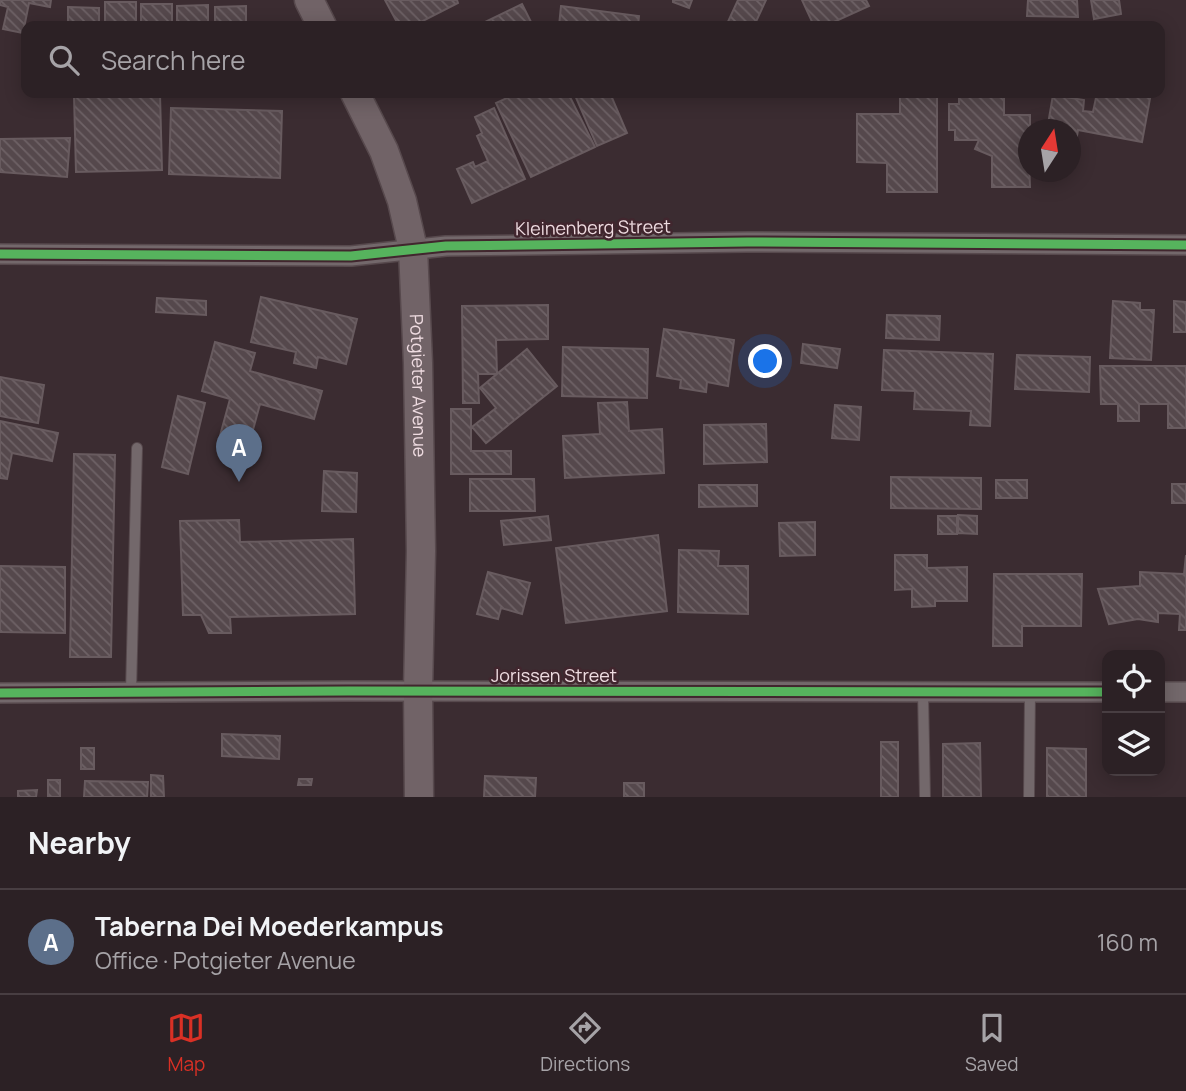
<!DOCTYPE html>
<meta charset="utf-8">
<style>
body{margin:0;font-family:Manrope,sans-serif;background:#382e32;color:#f1f3f6}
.controls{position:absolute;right:21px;bottom:21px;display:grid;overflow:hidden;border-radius:14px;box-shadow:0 4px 18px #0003}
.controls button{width:63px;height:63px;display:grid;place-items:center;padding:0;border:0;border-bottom:2px solid #483e42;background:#2c2125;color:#f1f3f6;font:35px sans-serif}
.compass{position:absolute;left:1018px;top:119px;width:63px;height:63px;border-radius:50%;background:#2c2125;box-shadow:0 4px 18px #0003;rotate:12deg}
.you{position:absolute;left:766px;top:362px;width:24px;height:24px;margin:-18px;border:5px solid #fff;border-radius:50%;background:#1a73e8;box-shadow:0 0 0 10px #1a73e833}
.badge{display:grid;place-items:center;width:46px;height:46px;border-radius:50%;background:#d93025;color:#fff;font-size:23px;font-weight:700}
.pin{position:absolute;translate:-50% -58px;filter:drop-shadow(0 2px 4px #0008)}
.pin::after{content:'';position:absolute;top:37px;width:24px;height:21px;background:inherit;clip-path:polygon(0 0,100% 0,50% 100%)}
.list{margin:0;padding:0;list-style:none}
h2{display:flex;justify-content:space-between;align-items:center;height:91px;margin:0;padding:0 28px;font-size:30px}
h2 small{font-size:23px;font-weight:400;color:#a6a3a7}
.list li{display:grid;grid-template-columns:46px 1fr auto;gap:21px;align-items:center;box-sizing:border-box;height:105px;padding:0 28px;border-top:2px solid #483e42}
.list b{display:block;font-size:26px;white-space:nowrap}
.list p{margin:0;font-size:23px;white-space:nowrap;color:#a6a3a7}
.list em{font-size:23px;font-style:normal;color:#a6a3a7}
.icon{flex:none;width:38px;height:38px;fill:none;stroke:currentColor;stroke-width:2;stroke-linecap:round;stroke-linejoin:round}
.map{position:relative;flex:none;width:1186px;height:797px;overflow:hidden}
.search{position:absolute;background:#2c2125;box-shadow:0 4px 18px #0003;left:21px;right:21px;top:21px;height:77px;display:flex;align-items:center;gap:18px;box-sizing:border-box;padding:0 24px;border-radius:14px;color:#a6a3a7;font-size:26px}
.sheet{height:196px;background:#2c2125}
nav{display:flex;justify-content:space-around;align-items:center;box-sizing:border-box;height:98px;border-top:2px solid #483e42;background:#2c2125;font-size:19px;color:#a6a3a7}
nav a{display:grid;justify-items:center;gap:4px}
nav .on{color:#d93025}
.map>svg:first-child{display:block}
</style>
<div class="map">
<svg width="1186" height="797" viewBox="0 0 1186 797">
<defs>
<pattern id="building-back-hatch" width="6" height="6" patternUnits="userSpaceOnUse" patternTransform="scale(1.75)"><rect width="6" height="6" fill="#55484c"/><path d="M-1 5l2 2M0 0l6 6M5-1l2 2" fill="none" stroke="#6e6266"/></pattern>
</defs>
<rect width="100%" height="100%" fill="#3b2c31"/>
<path fill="url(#building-back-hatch)" stroke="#685b5f" stroke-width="2" d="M0,0H51L50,7L29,3L23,33L3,29L8,7L0,5Z
M385,0H457L458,3L413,26H399Z
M673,0H692L689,8L673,2Z
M738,0H766L754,26H726Z
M802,0H866L869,6L825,26H814Z
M1028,0H1077L1078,17L1027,16Z
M1091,0H1119L1121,14L1094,19Z
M105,2H136V26H105Z
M141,4H172V26H141Z
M522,4L533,26H477Z
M208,5V26H177V6Z
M246,6V26H215V7Z
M561,6L639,16L638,26H559Z
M68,7L99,8V26H68Z
M856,23H913V26H856Z
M518,93H568L595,147L531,177L496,103Z
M574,93H610L627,133L597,146Z
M900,93H937V192H887V163L857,162V114H900Z
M959,93H1004V115H1030V130H1028L1030,187H992V156L975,149L979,140H955V130H949V104H959Z
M1097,93H1151L1142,142L1078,130L1072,165L1070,164V130H1047L1053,95L1084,100L1083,111L1093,112Z
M160,94L162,170L76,172L74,96Z
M171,108L282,111L280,178L169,174Z
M494,108L525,179L472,203L457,169L473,162L475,167L488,161L477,136L482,133L475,117Z
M70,138L67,177L0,172V139Z
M261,297L357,319L346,364L318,357L316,368L294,363L296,352L251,342Z
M157,298L206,301V315L156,312Z
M1113,301L1140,303V310H1154L1151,360L1110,358Z
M1174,301L1186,302V332H1174Z
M548,305V339L496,340L497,374H478L479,403H463L462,306Z
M887,315L940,316L939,340L886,338Z
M664,329L734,340L728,386L707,382L706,392L680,388L681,380L657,376Z
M215,342L255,353L250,371L322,391L314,419L260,404L247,452L218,443L230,399L202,391Z
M803,344L840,349L837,368L801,363Z
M563,347L648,349L647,398L562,396Z
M527,349L557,386L486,443L472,427L496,408L480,388Z
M884,350L993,354L990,426L970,425L971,411L914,409L915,391L882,390Z
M1017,355L1090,357L1089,392L1015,389Z
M1100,366H1186V428H1168V404H1139V421H1118V404H1101Z
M0,377L44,385L38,423L0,416Z
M178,396L205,403L188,474L162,467Z
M627,402L629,431L662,429L664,473L565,478L563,436L600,434L598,403Z
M835,405L861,407L859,440L832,438Z
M451,409H471V451H511V474H451Z
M0,421L58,433L52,461L12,453L7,479L0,478Z
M766,424L767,462L704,464V425Z
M74,454L115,455L111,657H70Z
M324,471L357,473L356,512L322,511Z
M891,477L981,478V509L891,508Z
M470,479H534L535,511H470Z
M996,480H1027V498H996Z
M1172,484H1186V503H1172Z
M699,485H757V506L699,507Z
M958,515L977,516V534L958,533Z
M548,516L551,540L504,545L501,521Z
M938,516H957V534H938Z
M239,520L240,542L353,539L355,614L230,617L231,633H209L201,615H183L180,521Z
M815,522V555L780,556L779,523Z
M658,535L667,611L566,623L556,548Z
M679,550L719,551L718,566H748V614L678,612Z
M895,555H927V568L967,567V601H935V606L912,607V589L895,590Z
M1186,555V630H1179L1180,614L1158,613V622L1138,619L1109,624L1098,589L1140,586V572L1184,574Z
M0,566L65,567V633L0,632Z
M488,572L530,583L522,614L501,608L498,619L477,614Z
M994,574H1082L1081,626H1022V646H993Z
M222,734L280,736L279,759L222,756Z
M881,742H898V797H881Z
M980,743L981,797H943V744Z
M81,748H94V769H81Z
M1047,748L1086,749V797H1047Z
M151,775L163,776L164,797H151Z
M485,776L536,778L535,797H484Z
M299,779H312L311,785H298Z
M48,780H60V797H48Z
M85,781L148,782L147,797H84Z
M624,783H644V797H624Z
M37,790L36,797H18V791Z"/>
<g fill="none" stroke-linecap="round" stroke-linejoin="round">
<defs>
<path id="lane" d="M131,692L137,448
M923,692L925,797
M1029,797L1030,692"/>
<path id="street" d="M0,254L351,256L446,246L747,242L1186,245
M1160,692H1186
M0,693L348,691L1107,692"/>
<g id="secondary">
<path d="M309,0L322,26"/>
<path id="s1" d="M355,93L384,151L402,201L413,249L418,363L421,551L418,691L419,797"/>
</g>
</defs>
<use href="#lane" stroke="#57494d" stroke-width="12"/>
<use href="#street" stroke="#57494d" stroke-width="22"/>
<use href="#secondary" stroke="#57494d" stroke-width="31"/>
<use href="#lane" stroke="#73686b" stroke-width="10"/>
<use href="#street" stroke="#73686b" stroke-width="19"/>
<use href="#secondary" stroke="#716367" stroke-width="28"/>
<defs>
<path id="cycleway" d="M0,254L351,256L446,246L747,242L1186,245
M0,693L348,691L1107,692"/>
</defs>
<use href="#cycleway" stroke="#41262e" stroke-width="13"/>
<use href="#cycleway" stroke="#56b35d" stroke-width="9"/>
</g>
<g text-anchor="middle" stroke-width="5" stroke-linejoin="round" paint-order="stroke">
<g font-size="18" fill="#eedbe0" stroke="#41262e">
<text transform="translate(593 228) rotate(-1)" y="6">Kleinenberg Street</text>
<text dy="6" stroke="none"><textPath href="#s1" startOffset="304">Potgieter Avenue</textPath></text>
<text x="554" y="682">Jorissen Street</text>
</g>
</g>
</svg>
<div class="controls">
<button><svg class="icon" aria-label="locate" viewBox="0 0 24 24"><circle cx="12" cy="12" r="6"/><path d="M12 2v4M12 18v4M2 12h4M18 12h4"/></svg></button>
<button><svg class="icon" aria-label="layers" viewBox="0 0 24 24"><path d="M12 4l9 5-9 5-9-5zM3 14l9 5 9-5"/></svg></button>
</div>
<svg class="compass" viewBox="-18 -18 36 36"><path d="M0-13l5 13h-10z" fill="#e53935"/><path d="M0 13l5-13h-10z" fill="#a6a3a7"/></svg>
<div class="you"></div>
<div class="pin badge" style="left:239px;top:482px;background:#5c6f8a">A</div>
<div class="search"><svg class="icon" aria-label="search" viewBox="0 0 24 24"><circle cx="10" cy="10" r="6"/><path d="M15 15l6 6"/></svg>Search here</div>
</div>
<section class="sheet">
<h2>Nearby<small></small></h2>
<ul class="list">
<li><span class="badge" style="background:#5c6f8a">A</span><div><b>Taberna Dei Moederkampus</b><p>Office · Potgieter Avenue</p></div><em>160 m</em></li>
</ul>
</section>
<nav>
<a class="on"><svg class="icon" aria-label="map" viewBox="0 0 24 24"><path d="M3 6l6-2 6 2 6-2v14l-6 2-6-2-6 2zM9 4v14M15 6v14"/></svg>Map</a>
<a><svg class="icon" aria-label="directions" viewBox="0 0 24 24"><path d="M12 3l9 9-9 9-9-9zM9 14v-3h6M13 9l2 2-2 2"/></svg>Directions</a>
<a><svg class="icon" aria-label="saved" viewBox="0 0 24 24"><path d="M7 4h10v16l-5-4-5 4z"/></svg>Saved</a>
</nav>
